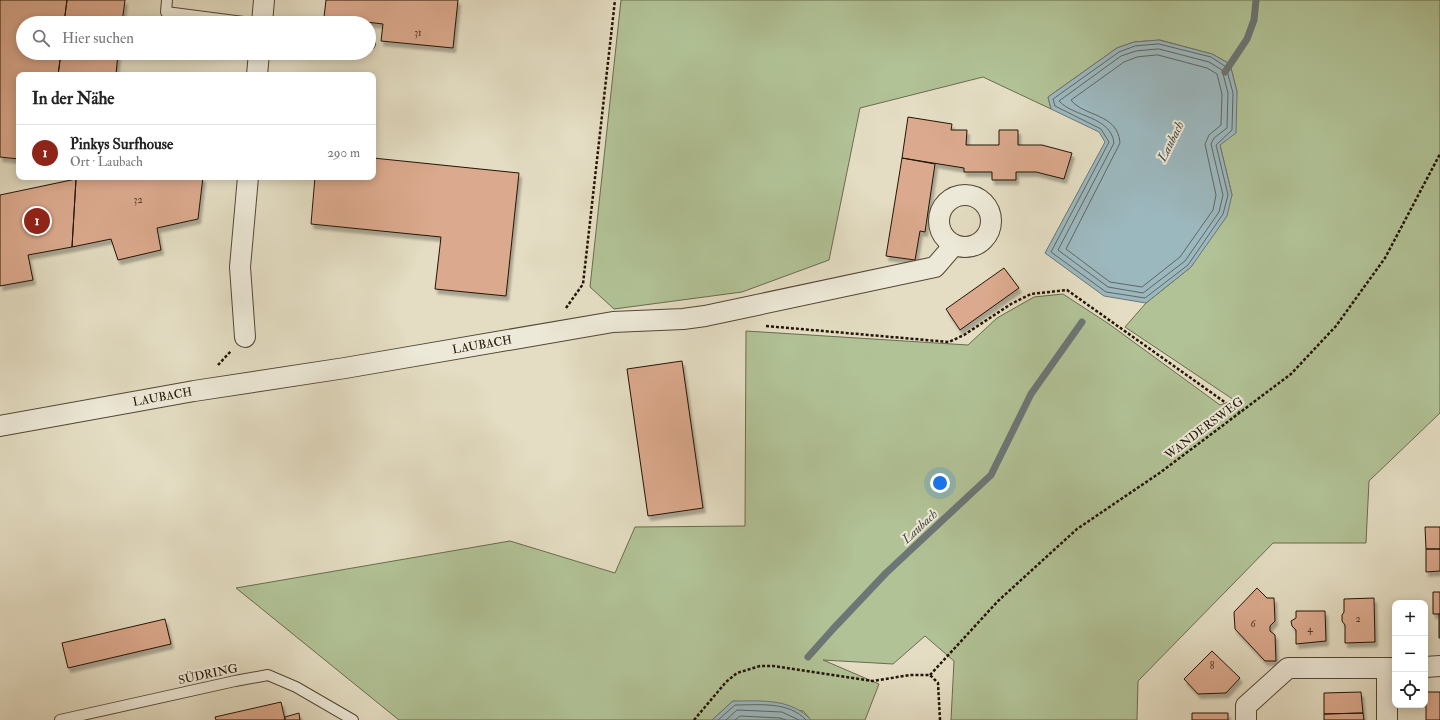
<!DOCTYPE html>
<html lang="de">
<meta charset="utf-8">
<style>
body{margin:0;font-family:"IM FELL Double Pica",serif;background:#f6f6f6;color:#222}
.controls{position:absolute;right:12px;bottom:12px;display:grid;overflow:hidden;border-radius:8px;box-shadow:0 2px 10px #0003}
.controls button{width:36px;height:36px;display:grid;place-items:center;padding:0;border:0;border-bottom:1px solid #e0e0e0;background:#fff;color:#222;font:20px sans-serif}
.you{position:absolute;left:940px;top:483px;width:14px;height:14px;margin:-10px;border:3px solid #fff;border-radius:50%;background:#1a73e8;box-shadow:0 0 0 6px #1a73e833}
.badge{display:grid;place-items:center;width:26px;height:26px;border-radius:50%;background:#8f2418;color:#fff;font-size:13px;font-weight:700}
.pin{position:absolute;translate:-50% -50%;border:2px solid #fff;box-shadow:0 1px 4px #0006}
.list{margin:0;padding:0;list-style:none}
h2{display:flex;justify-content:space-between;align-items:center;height:52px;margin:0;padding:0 16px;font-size:17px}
h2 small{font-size:13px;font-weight:400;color:#767676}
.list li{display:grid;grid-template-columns:26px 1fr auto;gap:12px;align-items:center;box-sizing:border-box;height:56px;padding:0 16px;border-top:1px solid #e0e0e0}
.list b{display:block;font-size:15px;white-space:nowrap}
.list p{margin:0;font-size:13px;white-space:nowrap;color:#767676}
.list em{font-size:13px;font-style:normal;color:#767676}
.icon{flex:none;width:22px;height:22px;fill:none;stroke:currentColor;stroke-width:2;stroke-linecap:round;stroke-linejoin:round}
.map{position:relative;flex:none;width:1440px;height:720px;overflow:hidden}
.search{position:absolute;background:#fff;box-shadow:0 2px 10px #0003;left:16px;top:16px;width:360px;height:44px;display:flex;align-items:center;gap:10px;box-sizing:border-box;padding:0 14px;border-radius:22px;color:#767676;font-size:15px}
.panel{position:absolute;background:#fff;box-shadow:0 2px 10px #0003;left:16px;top:72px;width:360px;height:108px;border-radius:8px}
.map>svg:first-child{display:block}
</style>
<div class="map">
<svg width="1440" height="720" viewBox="0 0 1440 720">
<defs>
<filter id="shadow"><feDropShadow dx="2.5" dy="4.5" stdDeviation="1" flood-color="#0004"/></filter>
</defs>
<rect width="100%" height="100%" fill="#e4ddc3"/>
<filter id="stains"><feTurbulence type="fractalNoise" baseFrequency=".005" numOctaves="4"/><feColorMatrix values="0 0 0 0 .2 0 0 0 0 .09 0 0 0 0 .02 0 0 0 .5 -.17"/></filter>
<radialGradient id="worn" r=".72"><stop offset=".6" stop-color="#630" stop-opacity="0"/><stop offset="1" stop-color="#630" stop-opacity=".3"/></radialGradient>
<path fill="#b1c296" stroke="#6a6b4e" d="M621,0H1440V413L1369,481L1366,543H1273L1138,681L1137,720H951L954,661L925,636L893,664L823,660L879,684L865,720H811L803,711L733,701L712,720H399L236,588L510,541L615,573L635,527L745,526L746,331L968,345L997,318L1034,297L1063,294L1109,324L1220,405L1234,400L1125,327L1146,303L1191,267L1232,195L1220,145L1237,92L1230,64L1212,54L1160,40L1134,42L1117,48L1048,97L1051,109L983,77L860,108L829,260L742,292L614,309L590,287Z"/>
<path fill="#9cb8bf" stroke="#6c7675" d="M1159,40L1212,54L1230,64L1237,92L1236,133L1220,145L1232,195L1227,216L1191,267L1146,303L1104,296L1045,253L1105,142L1099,132L1051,109L1048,97L1117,48L1134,42Z
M733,701C761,701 791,698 811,720H712Z"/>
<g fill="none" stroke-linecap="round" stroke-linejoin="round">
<path stroke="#606662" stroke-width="1" d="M1159,44L1211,57L1226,67L1233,93L1232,130L1216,145L1228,195L1223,214L1188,265L1145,298L1106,292L1051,252L1109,142L1101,129L1055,106L1053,99L1119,52L1135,46Z
M1159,49L1209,62L1222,70L1228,93L1227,128L1214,138L1211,144L1223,195L1219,212L1185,261L1143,293L1108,287L1058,250L1114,143C1111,116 1073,117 1059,101L1121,56L1136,51Z
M1158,55L1207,68L1217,74L1222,94L1221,125L1209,135L1205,144L1216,195L1213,210L1180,257L1142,287L1110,282L1066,249L1120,143C1118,113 1084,117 1071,100L1124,62L1137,57Z
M718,720L735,705C758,705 789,701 806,720
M726,720L737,710L782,712L799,720
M735,720L740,716L780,718L786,720"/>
<path stroke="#6c7675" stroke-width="7" d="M1225,72L1247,39L1254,20L1256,0
M808,657L833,629L886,573L991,475L1031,394L1082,322"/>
</g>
<path fill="#dba98d" stroke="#231405" filter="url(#shadow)" d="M0,0H67L64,23H23V53H61L58,75H19V159L0,157Z
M67,0H125L122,23H64Z
M326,0H458L453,48L381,41L383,24L324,17Z
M61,53H118L116,75H58Z
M908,117L952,124L951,130H967L966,145H999V130H1018V145H1042L1072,153L1064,179L1036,172H1016V180H992V172H964V168L902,158Z
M373,158L519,173L506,296L435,289L441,237L311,224L315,177H373Z
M902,158L935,164L925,232L920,231L915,260L886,256Z
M86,177H203L198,219L157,228L161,250L118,260L111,239L72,247L76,179Z
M76,179L72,247L28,255L33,280L0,286V195Z
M1004,268L1019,288L960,330L946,309Z
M682,361L703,508L648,516L627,369Z
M1425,527H1440V549H1426Z
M1426,549H1440V571L1426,572Z
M1257,588L1267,598H1274L1275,621L1270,626V631L1275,635L1276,661H1265L1235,629L1234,612Z
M1433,592H1440V614H1433Z
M1374,598L1375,642L1345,643V625L1342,621V615L1344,612V599Z
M1296,611H1325L1326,641L1296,644V630L1292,626L1291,621L1296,618Z
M1439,614H1440V638H1439Z
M165,619L171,644L68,668L62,643Z
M1212,651L1240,678L1226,693L1198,694L1184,679Z
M1361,692L1363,713L1324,714V693Z
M1426,692H1440V720H1426Z
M281,702L285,720H216L215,717Z
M299,713L300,720H285V717Z
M1192,713H1228V720H1192Z
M1363,713L1364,720H1324V714Z"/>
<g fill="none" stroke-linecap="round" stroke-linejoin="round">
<defs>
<path id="lane" d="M167,0L166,12L251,23
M369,44H370
M60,720L235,681L268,675L296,687L353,720"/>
<g id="street">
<path d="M262,23L264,0"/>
<path d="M257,75L259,53"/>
<circle cx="965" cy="221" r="26"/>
<path d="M245,337L240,267L248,177"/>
<path id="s1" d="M0,426L194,391L345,368L613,322L683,319L705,316L935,267L954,245"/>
<path d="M1425,667L1440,666"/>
<path d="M1387,668V720"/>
<path d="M1246,720V706L1288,668H1395"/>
</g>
</defs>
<use href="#lane" stroke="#534634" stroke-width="12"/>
<use href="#street" stroke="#534634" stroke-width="22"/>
<path stroke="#231405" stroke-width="2.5" stroke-dasharray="3 2" stroke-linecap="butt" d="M566,308L583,284L615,0
M766,326L949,342L964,335L1011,304L1031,294L1067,290L1240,413
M218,365L231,351
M930,675L998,601L1077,529L1161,472L1291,374L1336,326L1385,258L1440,154
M694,720L726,682L737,673L760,666H773L873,681L910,675H930L938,683L940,720"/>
<use href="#lane" stroke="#ede9d8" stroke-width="10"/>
<use href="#street" stroke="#ede9d8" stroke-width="20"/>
</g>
<g text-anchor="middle" stroke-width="4" stroke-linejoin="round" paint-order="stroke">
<g font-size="10" fill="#513927">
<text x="418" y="36">31</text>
<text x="138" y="203">32</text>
<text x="1358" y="622">2</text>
<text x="1253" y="627">6</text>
<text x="1310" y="632">4</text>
<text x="1212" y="669">8</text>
</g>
<g font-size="12" fill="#231405" stroke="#ede9d8">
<text dy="4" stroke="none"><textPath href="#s1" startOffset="489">LAUBACH</textPath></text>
<text dy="4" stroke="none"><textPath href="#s1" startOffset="165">LAUBACH</textPath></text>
<text transform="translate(1204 428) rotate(-37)" y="4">WANDERSWEG</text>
<text transform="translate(208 674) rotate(-12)" y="4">SÜDRING</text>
</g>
<g font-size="13" font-style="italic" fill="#4d4d46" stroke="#ede9d8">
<text transform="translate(1170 141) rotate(-63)" y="5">Laubach</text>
<text transform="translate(919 526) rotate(-43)" y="5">Laubach</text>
</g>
</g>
<rect width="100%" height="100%" filter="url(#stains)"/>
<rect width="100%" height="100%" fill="url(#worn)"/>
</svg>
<div class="controls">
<button>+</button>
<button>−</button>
<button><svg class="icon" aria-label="locate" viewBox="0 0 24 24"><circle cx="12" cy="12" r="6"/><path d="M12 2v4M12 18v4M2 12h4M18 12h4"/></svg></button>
</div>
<div class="you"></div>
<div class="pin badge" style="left:37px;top:221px">1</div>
<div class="search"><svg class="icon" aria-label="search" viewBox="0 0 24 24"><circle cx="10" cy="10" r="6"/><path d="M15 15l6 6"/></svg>Hier suchen</div>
<section class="panel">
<h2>In der Nähe<small></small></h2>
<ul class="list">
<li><span class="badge">1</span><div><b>Pinkys Surfhouse</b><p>Ort · Laubach</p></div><em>290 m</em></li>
</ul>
</section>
</div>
